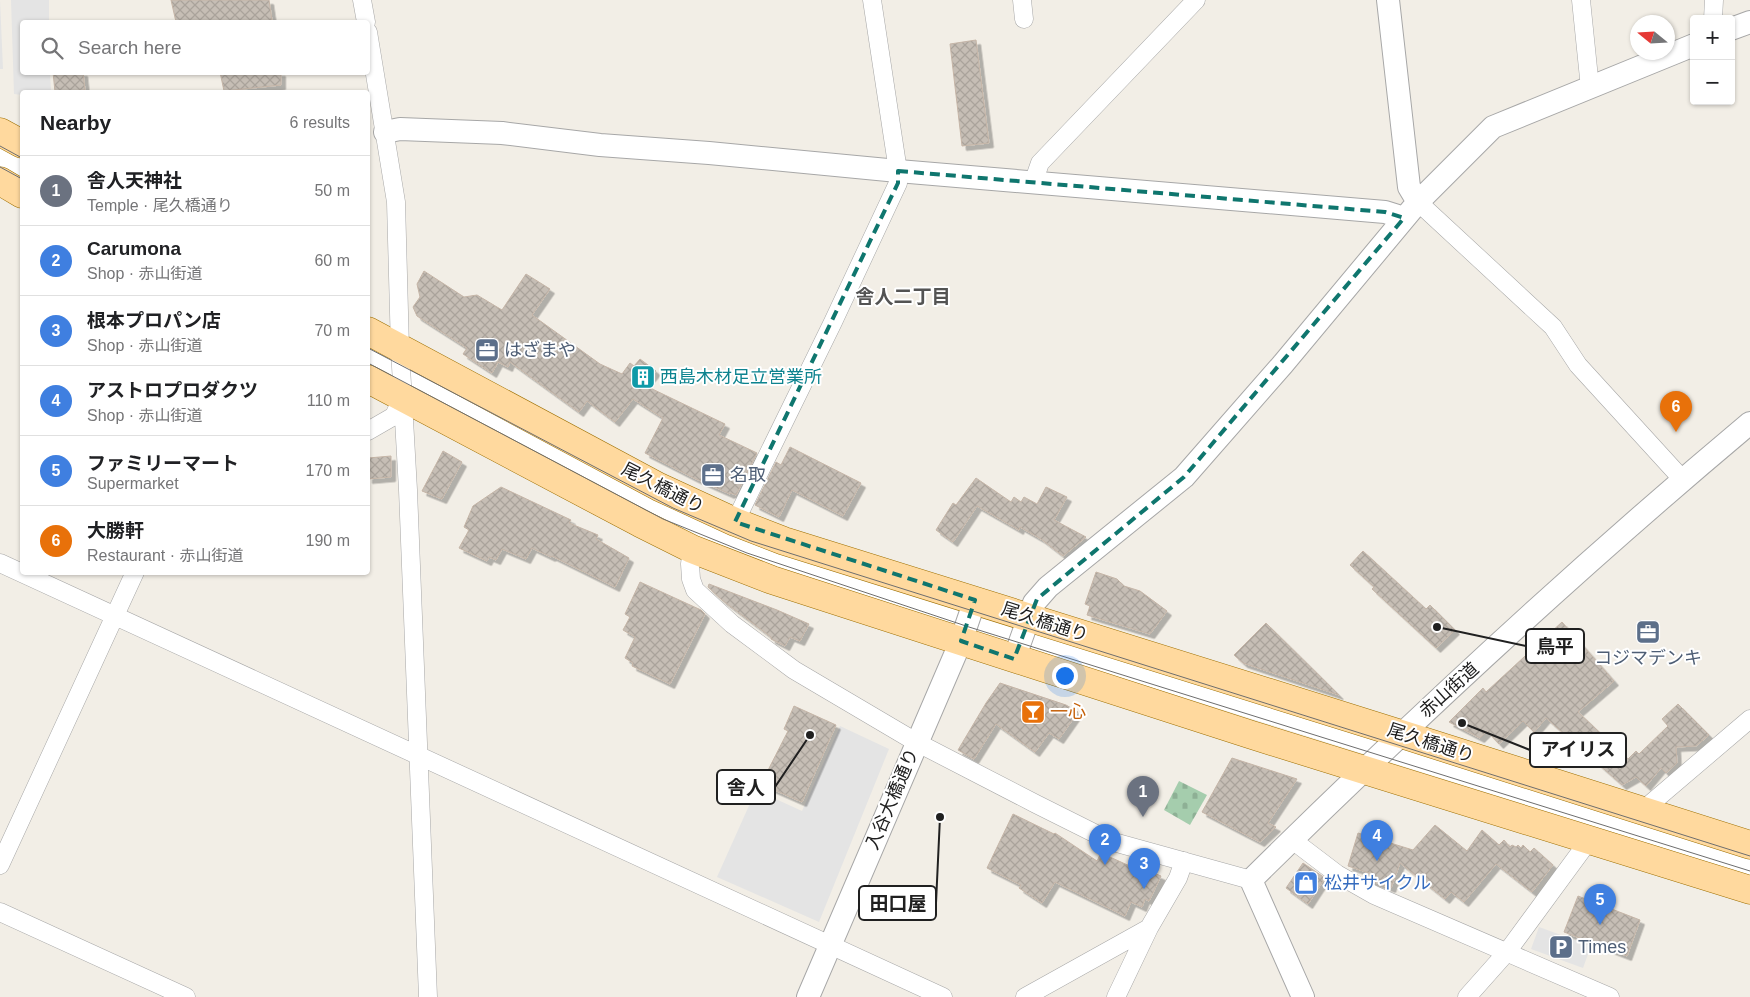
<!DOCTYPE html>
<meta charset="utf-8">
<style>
body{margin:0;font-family:Helvetica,"Noto Sans JP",sans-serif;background:#f6f6f6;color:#202124}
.controls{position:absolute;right:15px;top:15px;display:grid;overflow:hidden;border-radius:5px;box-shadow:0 1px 4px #0004}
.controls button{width:45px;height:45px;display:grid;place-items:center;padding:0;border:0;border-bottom:1px solid #e0e0e0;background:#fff;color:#202124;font:25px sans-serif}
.compass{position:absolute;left:1630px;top:15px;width:45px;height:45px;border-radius:50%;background:#fff;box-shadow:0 1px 4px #0004;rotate:288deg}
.you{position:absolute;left:1064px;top:675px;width:18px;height:18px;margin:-12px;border:4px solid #fff;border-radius:50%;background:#1a73e8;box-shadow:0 0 0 8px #1a73e833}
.badge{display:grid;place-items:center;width:32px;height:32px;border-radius:50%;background:#0b8043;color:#fff;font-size:16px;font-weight:700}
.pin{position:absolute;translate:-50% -41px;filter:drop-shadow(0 1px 2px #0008)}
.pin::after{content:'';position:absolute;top:26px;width:18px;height:15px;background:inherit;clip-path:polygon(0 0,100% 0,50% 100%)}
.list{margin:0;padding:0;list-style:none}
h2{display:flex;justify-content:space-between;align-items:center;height:65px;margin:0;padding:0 20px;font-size:21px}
h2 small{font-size:16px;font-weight:400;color:#757577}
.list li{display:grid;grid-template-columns:32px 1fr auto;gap:15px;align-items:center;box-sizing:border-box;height:70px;padding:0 20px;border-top:1px solid #e0e0e0}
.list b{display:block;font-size:19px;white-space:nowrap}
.list p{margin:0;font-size:16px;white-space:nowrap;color:#757577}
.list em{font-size:16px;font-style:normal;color:#757577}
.icon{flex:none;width:28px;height:28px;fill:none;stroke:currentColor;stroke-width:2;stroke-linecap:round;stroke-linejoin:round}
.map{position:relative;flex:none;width:1750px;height:997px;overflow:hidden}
.search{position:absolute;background:#fff;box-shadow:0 1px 4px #0004;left:20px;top:20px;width:350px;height:55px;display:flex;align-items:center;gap:12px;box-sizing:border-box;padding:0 18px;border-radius:5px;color:#757577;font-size:19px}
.panel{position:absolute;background:#fff;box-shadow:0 1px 4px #0004;left:20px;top:90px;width:350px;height:485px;border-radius:5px}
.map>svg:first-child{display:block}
</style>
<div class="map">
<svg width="1750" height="997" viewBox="0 0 1750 997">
<defs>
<pattern id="cemetery-stones" width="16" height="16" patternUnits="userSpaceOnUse" patternTransform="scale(1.25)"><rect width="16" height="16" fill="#a5cdad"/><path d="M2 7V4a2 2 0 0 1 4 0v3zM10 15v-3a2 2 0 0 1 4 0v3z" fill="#8eb095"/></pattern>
<pattern id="building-cross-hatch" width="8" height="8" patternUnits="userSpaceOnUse" patternTransform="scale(1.25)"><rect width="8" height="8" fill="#c6beb5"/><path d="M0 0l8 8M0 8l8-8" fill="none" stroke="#aaa39b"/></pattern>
<filter id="shadow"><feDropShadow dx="4.5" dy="4.5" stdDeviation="0" flood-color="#0004"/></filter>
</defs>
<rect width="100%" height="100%" fill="#f2eee6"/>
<path fill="url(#cemetery-stones)" d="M1179,781L1207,795L1190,825L1164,810Z"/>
<path fill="#e4e4e4" d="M0,0L3,69H0Z
M11,0H49V22H22V72L50,73L51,92H22V95L14,94Z
M840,726L889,749L819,922L717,877L756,790L802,811Z
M1539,927L1591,946L1583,968L1531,949Z"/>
<path fill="#fff" d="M0,142L22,154V183L0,171Z
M368,344L674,505L1750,853V875L968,630L746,556L662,522L368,367Z"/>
<path fill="url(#building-cross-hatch)" stroke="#c5b5a7" filter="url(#shadow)" d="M171,0H269L272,20L261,22H176Z
M976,40L989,143L962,146L950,44Z
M53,72H83L85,90L55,92Z
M220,72H281V85L224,91Z
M424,271L464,297L477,295L502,310L526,274L550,289L532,315L600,364L622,374L630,363L634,366L640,359L656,371L644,385L725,424L719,435L757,453L736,495L731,493L730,494L694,478L645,453L663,418L633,399L615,422L587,401L579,412L510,362L508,367L498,362L492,373L463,354L467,348L417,316L413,307L420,297L417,284Z
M790,447L861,483L843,516L792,490L779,517L755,505L776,462L781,465Z
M443,451L462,462L442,499L422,491Z
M391,456V477L368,479V458Z
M976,478L1011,502L1014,497L1021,502L1024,497L1037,504L1046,487L1067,497L1054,520L1086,537L1063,556L1041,539L1020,527L1019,530L977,506L953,542L936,530L953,503L956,505Z
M501,487L571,520L569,523L598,535L596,539L629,558L615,587L552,556L551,557L532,548L526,559L502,549L496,560L489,557L487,561L459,548L469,530L464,527L473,506Z
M1363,551L1426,609L1430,605L1455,630L1436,648L1372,589L1374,587L1350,565Z
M1096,572L1117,579L1124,586L1140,591L1167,611L1150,634L1087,615L1090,606L1085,604Z
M640,582L701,610L705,614L670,684L632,666L633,663L625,658L635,637L623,630L630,617L625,614Z
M709,584L777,610L809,624L800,641L790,637L785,646L771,639V637L722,600L708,587Z
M1562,622L1614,681L1578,712L1628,759L1636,751L1639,754L1668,726L1662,719L1678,704L1709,735L1696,746L1676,747L1677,763L1666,773L1661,768L1646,786L1636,777L1622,785L1546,718L1534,732L1523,721L1499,744L1487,731L1480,738L1449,722L1483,688L1486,692Z
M1266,623L1339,695L1243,663L1234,655Z
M1000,683L1066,705L1078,712L1059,739L1049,733L1035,752L996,724L974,759L958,750L986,703Z
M794,706L836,725L802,802L761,784L788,731L784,729Z
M1232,758L1297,779L1268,823L1276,827L1260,842L1202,812Z
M1013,814L1054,834L1055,833L1097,861L1101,853L1132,867L1133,864L1161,876L1149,901L1145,899L1142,907L1131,902L1125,916L1055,882L1042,903L1019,888L1021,885L987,868Z
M1435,825L1467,851L1482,830L1499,845L1504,840L1510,847L1512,845L1516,847L1518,845L1521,848L1523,845L1530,852L1534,848L1553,865L1532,892L1496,864L1464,902L1451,892L1445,899L1400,863L1391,888L1369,880L1372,874L1348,866L1358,833L1413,850Z
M1303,863L1325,878L1308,904L1286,888Z
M1578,896L1640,920L1627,956L1564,932Z"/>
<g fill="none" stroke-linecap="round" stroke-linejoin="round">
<defs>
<path id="minor" d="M362,0L366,22
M1022,0L1024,19
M1581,0L1590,88
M1713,19L1714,0
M368,32L396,202L400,349L408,490L428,997
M1033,183L1040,163L1196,0
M1418,202L1553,327L1578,365L1683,480
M368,431L394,416L402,398
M735,522L833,322L898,183V171L872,0
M692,549L690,564L691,579L695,590L732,624L794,670L916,742L1036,804L1110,841L1251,880
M0,563L943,997
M1642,811L1750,719
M1291,839L1337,874L1374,895L1610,997
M0,865L135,572
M0,912L186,997
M1025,997L1149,928
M1116,997L1149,928L1178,878L1184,861
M1467,997L1507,952L1590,839"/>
<path id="tertiary" d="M1388,0L1409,187L1418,202
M1731,29L1750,22
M385,132L400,129L502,133L600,145L709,153L898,171L1385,212L1404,218
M1014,659L1034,603L1048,587L1184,477L1283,364L1418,202L1493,127L1694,45
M808,997L961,641L975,600
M1303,997L1251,880C1412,721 1577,568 1750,423"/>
<path id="primary" d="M0,132L22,144
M0,181L22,194
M368,331L659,487L735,522L784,541L1401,734L1750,845
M368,379L640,523L692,549L772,580L1252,735L1750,890"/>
</defs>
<use href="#minor" stroke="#a7a7a7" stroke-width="19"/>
<use href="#tertiary" stroke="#a7a7a7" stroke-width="24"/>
<use href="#primary" stroke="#9d6f00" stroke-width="29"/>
<use href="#minor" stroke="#fff" stroke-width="18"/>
<use href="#tertiary" stroke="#fff" stroke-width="22"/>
<use href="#primary" stroke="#ffd99e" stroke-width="28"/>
<path stroke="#6e6e6e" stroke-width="1" d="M0,146L22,158
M0,167L22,179
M368,348L673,508L751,541L1750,856
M368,363L663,519L747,553L969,627L1750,871"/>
</g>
<path fill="none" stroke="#0f766e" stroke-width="4" stroke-dasharray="10 6" stroke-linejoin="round" d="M898,171L1385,212L1404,218L1184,477L1037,599L1014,659L961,641L975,600L735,522L898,183Z"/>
<defs>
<symbol id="office-square" viewBox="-11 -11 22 22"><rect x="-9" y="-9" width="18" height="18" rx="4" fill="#5c6f8a" stroke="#fff"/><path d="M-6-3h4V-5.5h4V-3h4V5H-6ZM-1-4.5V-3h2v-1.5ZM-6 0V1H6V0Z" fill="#fff"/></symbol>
<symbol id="building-square" viewBox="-11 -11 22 22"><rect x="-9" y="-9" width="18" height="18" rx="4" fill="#0f9aa8" stroke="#fff"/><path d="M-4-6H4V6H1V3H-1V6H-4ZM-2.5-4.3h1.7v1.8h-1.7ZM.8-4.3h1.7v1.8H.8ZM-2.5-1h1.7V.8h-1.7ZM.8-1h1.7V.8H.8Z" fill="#fff"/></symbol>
<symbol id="bar-square" viewBox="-11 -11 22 22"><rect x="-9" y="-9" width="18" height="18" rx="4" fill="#e8710a" stroke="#fff"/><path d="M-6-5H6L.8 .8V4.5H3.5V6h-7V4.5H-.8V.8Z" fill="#fff"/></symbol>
<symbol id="shop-square" viewBox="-11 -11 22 22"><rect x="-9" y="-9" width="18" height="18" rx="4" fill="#3f7fe0" stroke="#fff"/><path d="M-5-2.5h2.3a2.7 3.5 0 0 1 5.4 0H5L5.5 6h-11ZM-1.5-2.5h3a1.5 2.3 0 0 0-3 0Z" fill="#fff"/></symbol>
<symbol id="parking-square" viewBox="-11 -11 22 22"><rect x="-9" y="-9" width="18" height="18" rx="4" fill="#5c6f8a" stroke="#fff"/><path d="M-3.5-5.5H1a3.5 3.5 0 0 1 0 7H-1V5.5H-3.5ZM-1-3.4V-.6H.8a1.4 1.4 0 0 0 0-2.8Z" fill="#fff"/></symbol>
</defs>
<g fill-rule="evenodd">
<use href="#office-square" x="473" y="336" width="28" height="28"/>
<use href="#building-square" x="629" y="363" width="28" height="28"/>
<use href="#office-square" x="699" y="461" width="28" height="28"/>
<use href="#office-square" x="1634" y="618" width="28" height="28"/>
<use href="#bar-square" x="1019" y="698" width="28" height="28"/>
<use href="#shop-square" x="1292" y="869" width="28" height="28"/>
<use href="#parking-square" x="1547" y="933" width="28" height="28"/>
</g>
<g text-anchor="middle" stroke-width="4" stroke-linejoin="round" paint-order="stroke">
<g font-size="18" fill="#4e5e75" stroke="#fff" text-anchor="start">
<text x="504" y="356">はざまや</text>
<text x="730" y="481">名取</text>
<text x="1648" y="664" text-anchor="middle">コジマデンキ</text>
<text x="1578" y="953">Times</text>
</g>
<g font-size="18" fill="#0d838f" stroke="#fff" text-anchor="start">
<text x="660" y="383">西島木材足立営業所</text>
</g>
<g font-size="18" fill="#202020" stroke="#fff">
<text transform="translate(663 488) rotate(27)" y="6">尾久橋通り</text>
<text transform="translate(1045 622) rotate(18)" y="6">尾久橋通り</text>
<text transform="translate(1449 690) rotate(-42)" y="6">赤山街道</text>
<text transform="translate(1431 743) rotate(18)" y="6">尾久橋通り</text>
<text transform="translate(892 799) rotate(-67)" y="6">入谷大橋通り</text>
</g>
<g font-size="18" fill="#c56008" stroke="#fff" text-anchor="start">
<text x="1050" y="718">一心</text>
</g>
<g font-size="18" fill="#366cbe" stroke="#fff" text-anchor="start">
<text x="1324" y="889">松井サイクル</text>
</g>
<g font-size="19" font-weight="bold" fill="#535353" stroke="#fff">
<text x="903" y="303">舎人二丁目</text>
</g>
</g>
<path fill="none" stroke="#202020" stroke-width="2" d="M1437 627L1526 646M1462 723L1530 750M810 735L775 787M940 817L936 903"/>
<g fill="#202020" stroke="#fff" stroke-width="2">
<circle cx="1437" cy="627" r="5"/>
<circle cx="1462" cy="723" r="5"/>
<circle cx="810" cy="735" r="5"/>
<circle cx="940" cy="817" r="5"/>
</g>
<g fill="#fff" stroke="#202020" stroke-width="2">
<rect x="1526" y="629" width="58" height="34" rx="5"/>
<rect x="1530" y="733" width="96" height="34" rx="5"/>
<rect x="717" y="770" width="58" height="34" rx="5"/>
<rect x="859" y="886" width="77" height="34" rx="5"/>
</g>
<g font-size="19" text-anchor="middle" font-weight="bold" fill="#202020">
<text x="1555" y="653">鳥平</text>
<text x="1578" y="756">アイリス</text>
<text x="746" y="794">舎人</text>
<text x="898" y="910">田口屋</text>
</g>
</svg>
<div class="controls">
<button>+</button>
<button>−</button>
</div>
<svg class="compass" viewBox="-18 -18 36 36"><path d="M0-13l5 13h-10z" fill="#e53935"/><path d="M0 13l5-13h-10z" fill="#757577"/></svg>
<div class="you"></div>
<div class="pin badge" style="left:1143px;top:817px;background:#6b7280">1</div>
<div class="pin badge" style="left:1105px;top:865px;background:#3f7fe0">2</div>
<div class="pin badge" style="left:1144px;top:889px;background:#3f7fe0">3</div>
<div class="pin badge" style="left:1377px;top:861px;background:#3f7fe0">4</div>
<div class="pin badge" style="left:1600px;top:925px;background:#3f7fe0">5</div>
<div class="pin badge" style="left:1676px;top:432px;background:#e8710a">6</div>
<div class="search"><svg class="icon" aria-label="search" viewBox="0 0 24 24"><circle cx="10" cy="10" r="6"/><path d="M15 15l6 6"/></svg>Search here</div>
<section class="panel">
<h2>Nearby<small>6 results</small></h2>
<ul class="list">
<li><span class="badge" style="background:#6b7280">1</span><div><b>舎人天神社</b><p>Temple · 尾久橋通り</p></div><em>50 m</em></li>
<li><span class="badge" style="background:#3f7fe0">2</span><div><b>Carumona</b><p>Shop · 赤山街道</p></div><em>60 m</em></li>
<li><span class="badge" style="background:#3f7fe0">3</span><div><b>根本プロパン店</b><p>Shop · 赤山街道</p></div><em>70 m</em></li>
<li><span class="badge" style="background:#3f7fe0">4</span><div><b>アストロプロダクツ</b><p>Shop · 赤山街道</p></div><em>110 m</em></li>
<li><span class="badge" style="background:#3f7fe0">5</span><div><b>ファミリーマート</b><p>Supermarket</p></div><em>170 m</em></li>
<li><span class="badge" style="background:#e8710a">6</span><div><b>大勝軒</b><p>Restaurant · 赤山街道</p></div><em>190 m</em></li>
</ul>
</section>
</div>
